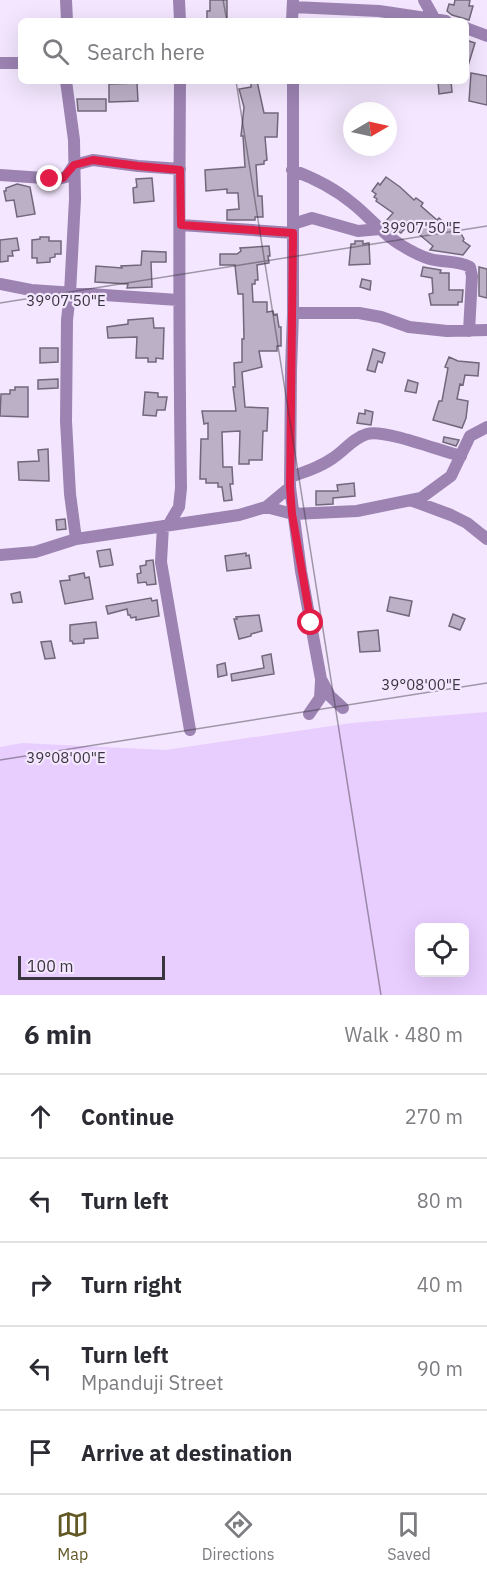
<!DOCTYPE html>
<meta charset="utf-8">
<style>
body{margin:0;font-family:"IBM Plex Sans",sans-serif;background:#f7f7f7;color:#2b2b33}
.controls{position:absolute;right:18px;bottom:18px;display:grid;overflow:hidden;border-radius:9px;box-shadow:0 6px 24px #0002}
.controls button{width:54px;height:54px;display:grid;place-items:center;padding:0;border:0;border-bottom:2px solid #e1e1e2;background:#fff;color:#2b2b33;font:30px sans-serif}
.compass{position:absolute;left:343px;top:102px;width:54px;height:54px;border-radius:50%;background:#fff;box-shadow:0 6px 24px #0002;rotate:81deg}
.scale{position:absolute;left:18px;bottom:15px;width:147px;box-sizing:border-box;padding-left:6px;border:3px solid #3a363f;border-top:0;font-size:16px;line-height:21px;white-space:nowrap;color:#3a363f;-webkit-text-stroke:4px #f3e6fe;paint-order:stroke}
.stop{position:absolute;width:18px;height:18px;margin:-14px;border:4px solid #e11d48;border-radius:50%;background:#fff}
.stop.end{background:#e11d48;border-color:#fff;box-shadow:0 2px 6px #0008}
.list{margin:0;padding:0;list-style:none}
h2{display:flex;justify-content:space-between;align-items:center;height:78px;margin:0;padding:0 24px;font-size:26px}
h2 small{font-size:20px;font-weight:400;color:#7c7c81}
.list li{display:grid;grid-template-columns:39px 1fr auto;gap:18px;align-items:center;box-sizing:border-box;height:84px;padding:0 24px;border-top:2px solid #e1e1e2}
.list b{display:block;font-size:22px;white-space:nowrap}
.list p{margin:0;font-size:20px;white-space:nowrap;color:#7c7c81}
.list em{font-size:20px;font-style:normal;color:#7c7c81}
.icon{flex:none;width:33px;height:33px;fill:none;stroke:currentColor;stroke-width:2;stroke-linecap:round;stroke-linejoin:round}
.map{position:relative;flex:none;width:487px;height:995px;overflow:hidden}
.search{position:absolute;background:#fff;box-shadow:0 6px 24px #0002;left:18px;right:18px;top:18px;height:66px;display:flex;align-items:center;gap:15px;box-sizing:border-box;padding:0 21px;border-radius:9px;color:#7c7c81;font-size:22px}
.sheet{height:498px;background:#fff}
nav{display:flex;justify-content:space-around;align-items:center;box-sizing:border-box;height:84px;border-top:2px solid #e1e1e2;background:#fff;font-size:16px;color:#7c7c81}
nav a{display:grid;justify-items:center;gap:3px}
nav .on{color:#615824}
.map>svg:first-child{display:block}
</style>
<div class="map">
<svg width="487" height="995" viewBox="0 0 487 995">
<rect width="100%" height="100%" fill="#f3e6fe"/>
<path fill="#e8cdff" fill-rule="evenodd" d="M487,712V995H0V747L22,743L165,750L352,723ZM420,927H464V972H420Z"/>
<path fill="#bcb0c6" stroke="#72677b" stroke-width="1.5" d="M210,0H227V21H207V11H210Z
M455,0H470L469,6H473L469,20L452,15L447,11L449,4L454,5Z
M466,40L475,43L468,66L466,65Z
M471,73L487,76V105L469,101Z
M251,81H257L264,113H278L277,137H265L267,160L264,161V164L256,165L258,196H262L263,217H255V220H227V210L239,209L238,193H227V189L206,191L205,170L245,167L243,136H241L244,107L239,89L251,87Z
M438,81H451L452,92L439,94Z
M137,83L138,101L109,102V84Z
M77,99H106V111H78Z
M386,177L400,187L414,200L416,198L423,203L421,206L437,220L439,218L449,227L451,225L460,232L464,239L463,241L470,246L463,255L430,250L433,246L408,225L401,233L385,222L393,213L376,201L377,199L374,197L376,194L372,191L378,183L380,185Z
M152,178L154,201L134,203L133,188L137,187L136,179Z
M17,184L30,187L35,214L17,217L14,200L6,201L4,191H6V188Z
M40,237H49V241H61V254H55V257L50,258V262L37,263V258H32V240L40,239Z
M17,238L19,250L12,251L13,256H8V261L0,262V240Z
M355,241H363V244L369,243L370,264L349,265L351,244H355Z
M269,246L270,256H268L269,263L257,265L258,280H255V284H252L253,302H267V312L273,311L274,315L277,314L279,327H281V346H277V351H259L262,367L242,372L245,407L268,408L267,431H263L262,460H249V464H239L240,431L222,432L223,467H232L233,484H230L232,500L224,501L222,487H218V483H206V479H200L201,439H208V423L204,424L202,411H236L233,387H235L234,363L242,362V339H244L243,294H238L235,265H220V254H237L241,251L240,248Z
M142,251L166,252V262H151L152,287L127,288L128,284L95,282L96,266L122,268L121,266L141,265Z
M423,267L441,270L440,273H449V290H463L462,302H458V305H431L429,294L433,293L432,278L421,276Z
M479,267L487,269V298L479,296Z
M362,279L371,281L370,290L360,287Z
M153,318L154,328H164L163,359L156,358V362H148V358H136L137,337L108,338L107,327L128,324V320Z
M40,348H58V362L40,363Z
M373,349L385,353L382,363L378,361L375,372L367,370Z
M449,357L458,361L479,363L478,376L465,375L463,385L460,384L457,399L468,401L466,418L462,428L433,420L439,401H442L448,368L445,367Z
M58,379V388L38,389V380Z
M408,380L418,383L416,393L405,391Z
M15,387H28V417L0,416L1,394H10V390H15Z
M145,392L158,393V397H167L165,410H157L156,416L143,415Z
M365,410L373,412L371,425L357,423L359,413L365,414Z
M444,437L459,440L456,446L443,442Z
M48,449L49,481L19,480L18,462L39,461L38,450Z
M354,483L355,496L333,498V504L316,505V491H338L337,485Z
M65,519L66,529L57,530L56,520Z
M110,549L113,565L100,567L97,551Z
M246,553V556L249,555L251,568L227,571L225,556Z
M153,560L156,584L147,585L146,582L138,583L137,574L141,573L140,566L146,565V561Z
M84,573L85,578L89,577L93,599L65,604L60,581L70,580L69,576Z
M20,592L22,602L13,603L11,594Z
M390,597L412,601L409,616L387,611Z
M151,598L152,601L157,600L159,616L136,620V617L131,618L130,615H128L127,609L108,614L106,606Z
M453,614L465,619L460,630L449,626Z
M259,615L262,631L251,634V636L239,639L234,619H237L236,617Z
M96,622L98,638L84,639V643L73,644L72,641H70V625Z
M378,630L380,651L360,652L358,632Z
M51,641L55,658L45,659L41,642Z
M271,654L274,674L232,681L231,674L264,668L262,656Z
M225,663L227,675L218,677L217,665Z"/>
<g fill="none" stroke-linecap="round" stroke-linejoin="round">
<path stroke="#9c83b2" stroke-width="12" d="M66,0L67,21
M179,0L180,21
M424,0L434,18
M293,7L379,11L446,21
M292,21L293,0
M466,28L487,36
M0,63H21
M66,81L74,140L75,199L70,293L67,320L66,421L70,494L76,539
M293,81V313L291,370L290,487L301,571L321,679L330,696L343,708
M292,170C314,178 334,188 352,203C369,216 382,234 401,245C409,250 420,256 430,259C444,263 457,260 470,267L472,276L469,331
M0,175L58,179L66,177L74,165L93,160L138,166L180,169
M293,224L312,218L358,231L380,229
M181,225L293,233
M0,284L31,290L178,300
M293,313H359L381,317L409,327L447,331L487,330
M290,477C305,472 320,467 333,458C344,451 353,438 367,434C385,429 440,451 461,456
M413,501L451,515L467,523L487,539
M266,507L293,514L357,511L421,498L451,476L470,436L487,427
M169,524L179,507L181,488C179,352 179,217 180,81
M163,526L161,562L190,730
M0,555L35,552L76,539L239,515L266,507L290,487
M309,714L320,698L321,681"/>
</g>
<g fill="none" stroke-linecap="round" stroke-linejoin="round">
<path stroke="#e11d48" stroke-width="8" d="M50,179L63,178L74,165L93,160L138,166L180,170L181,225L293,233L290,487L292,514L311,623"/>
</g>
<path fill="none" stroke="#3a363f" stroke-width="1.5" stroke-opacity="0.45" d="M223,0L227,21M236,81L381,995M0,303L487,226M0,760L487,683"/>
<g font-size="15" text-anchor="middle" fill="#3a363f" stroke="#f3e6fe" stroke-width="4.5" stroke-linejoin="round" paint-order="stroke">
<text x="421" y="233">39°07'50"E</text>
<text x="66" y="306">39°07'50"E</text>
<text x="421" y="690">39°08'00"E</text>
<text x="66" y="763">39°08'00"E</text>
</g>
</svg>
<div class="controls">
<button><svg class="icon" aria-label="locate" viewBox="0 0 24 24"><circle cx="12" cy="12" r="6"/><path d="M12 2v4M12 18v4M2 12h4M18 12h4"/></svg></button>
</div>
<svg class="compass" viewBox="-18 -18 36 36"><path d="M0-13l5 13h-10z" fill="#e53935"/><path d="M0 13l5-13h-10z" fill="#7c7c81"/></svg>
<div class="scale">100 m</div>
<div class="stop" style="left:311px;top:623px"></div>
<div class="stop end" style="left:50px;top:179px"></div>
<div class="search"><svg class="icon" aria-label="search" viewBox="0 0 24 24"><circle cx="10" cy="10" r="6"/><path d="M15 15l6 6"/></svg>Search here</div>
</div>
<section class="sheet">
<h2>6 min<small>Walk · 480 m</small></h2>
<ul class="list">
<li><svg class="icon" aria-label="ahead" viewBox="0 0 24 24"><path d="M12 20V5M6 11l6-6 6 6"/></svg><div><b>Continue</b></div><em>270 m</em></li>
<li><svg class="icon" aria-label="left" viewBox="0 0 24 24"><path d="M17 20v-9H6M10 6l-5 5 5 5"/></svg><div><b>Turn left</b></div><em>80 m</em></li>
<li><svg class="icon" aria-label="right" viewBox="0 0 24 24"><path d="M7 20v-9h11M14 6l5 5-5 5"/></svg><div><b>Turn right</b></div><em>40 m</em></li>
<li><svg class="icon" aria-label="left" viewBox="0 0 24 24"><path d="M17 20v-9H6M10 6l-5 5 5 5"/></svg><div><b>Turn left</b><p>Mpanduji Street</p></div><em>90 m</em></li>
<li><svg class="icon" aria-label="arrive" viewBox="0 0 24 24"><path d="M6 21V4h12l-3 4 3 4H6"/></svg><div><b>Arrive at destination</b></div></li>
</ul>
</section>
<nav>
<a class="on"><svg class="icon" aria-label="map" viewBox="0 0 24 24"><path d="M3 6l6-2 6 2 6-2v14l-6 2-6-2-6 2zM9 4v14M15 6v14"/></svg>Map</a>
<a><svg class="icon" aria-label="directions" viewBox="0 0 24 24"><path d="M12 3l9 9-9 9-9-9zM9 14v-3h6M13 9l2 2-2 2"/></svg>Directions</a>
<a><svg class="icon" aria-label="saved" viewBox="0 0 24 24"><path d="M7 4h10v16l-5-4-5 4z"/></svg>Saved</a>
</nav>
